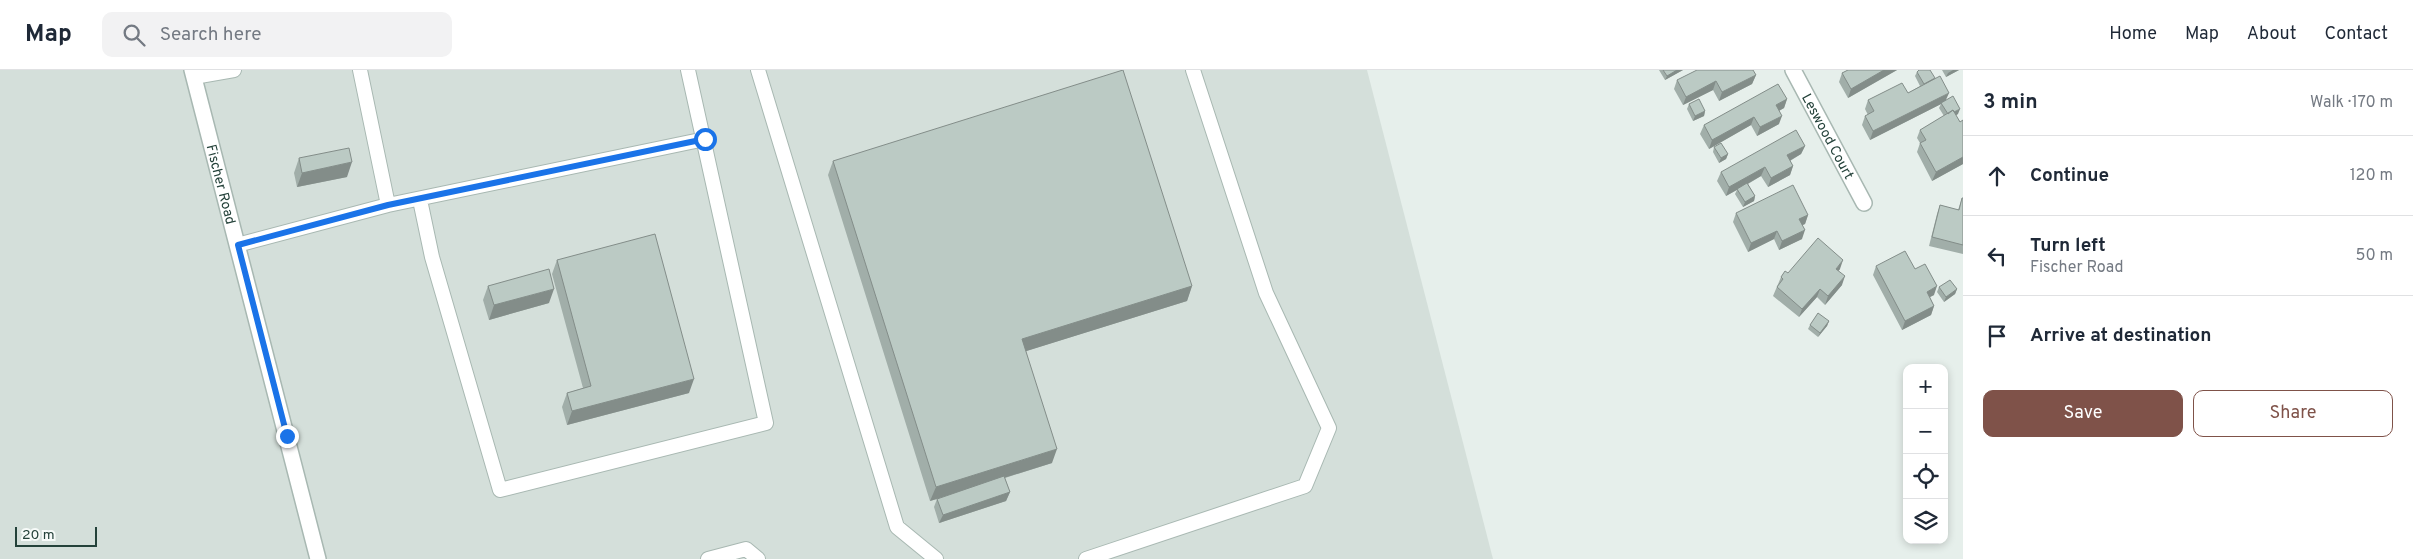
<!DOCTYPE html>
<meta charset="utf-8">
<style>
body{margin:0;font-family:Overpass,sans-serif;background:#f2f2f3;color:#1f2937}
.controls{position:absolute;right:15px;bottom:15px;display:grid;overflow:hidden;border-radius:10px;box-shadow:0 2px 8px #0003}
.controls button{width:45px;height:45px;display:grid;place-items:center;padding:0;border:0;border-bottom:1px solid #e0e1e3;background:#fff;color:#1f2937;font:25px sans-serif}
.scale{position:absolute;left:15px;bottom:12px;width:82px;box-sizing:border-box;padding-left:5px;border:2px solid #24423a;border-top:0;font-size:14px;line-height:18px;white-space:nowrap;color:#24423a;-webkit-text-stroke:4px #f7fbf9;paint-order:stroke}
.stop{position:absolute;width:15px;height:15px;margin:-11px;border:4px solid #1a73e8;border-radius:50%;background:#fff}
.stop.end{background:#1a73e8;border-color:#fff;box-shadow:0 1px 5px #0008}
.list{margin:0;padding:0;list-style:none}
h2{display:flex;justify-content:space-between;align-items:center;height:65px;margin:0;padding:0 20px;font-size:21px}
h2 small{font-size:16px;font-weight:400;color:#747a83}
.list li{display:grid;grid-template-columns:32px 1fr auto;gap:15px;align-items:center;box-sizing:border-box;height:80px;padding:0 20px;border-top:1px solid #e0e1e3}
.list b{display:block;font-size:19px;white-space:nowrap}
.list p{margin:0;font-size:16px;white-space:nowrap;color:#747a83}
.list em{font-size:16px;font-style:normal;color:#747a83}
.actions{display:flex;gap:10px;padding:15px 20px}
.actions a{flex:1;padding:11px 0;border:1px solid #7f5249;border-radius:10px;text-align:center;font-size:18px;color:#7f5249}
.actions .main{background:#7f5249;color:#fff}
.icon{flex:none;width:28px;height:28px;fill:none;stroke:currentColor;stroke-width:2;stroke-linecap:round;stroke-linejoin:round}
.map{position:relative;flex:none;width:1963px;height:489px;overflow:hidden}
header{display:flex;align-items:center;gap:30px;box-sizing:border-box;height:70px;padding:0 25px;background:#fff;border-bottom:1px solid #e0e1e3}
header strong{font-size:24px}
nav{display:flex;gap:28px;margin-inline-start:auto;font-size:18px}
.search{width:350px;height:45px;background:#f2f2f3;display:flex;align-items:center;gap:12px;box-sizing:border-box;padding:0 18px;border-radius:10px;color:#747a83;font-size:19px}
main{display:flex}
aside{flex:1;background:#fff}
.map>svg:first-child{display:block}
</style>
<header>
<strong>Map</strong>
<div class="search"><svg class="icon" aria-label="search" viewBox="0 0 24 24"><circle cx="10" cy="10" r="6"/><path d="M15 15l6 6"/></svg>Search here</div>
<nav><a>Home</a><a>Map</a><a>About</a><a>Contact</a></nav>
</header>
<main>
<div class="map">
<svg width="1963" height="489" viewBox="0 0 1963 489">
<rect width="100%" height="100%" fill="#e6efeb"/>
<path fill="#d4dfda" d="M0,0H1367L1493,489H0Z"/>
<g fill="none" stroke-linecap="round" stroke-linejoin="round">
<defs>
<path id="lane" d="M360,0L388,135L705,69
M758,0L897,457L936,489
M194,7L234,0
M420,130L432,187L500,420L766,353L688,0
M237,175L388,135
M708,489L746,479L758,489
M1086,489L1305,416L1329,358L1266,223L1193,0"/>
<g id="street">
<path id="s1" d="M192,0L318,489"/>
<path id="s2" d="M1793,0L1864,133"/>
</g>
</defs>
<use href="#lane" stroke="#a8b8b2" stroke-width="16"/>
<use href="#street" stroke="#a8b8b2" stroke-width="18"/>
<use href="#lane" stroke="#fff" stroke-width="14"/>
<use href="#street" stroke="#fff" stroke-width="15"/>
</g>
<path fill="#a1aea9" d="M1659,0H1683L1665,10Z
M1848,0H1897L1848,28L1839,12L1842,3Z
M1942,0H1959L1946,7Z
M1917,2L1934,9L1946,31L1958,44L1956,45L1960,52L1963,50V94L1932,111L1917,82L1920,73L1917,68L1920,60L1944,46L1939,38L1941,34L1870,70L1862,55L1865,46L1868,45L1865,39L1868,30L1908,23L1920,16L1915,6Z
M1756,5L1752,14L1719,31L1713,20L1683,35L1674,19L1677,10Z
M1787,29L1784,38L1779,41V54L1757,66L1751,55L1709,79L1700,64L1704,55Z
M1689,34L1705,41L1704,46L1693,51L1687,39Z
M1805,76L1801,84L1790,91L1793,96L1790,105L1768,117L1761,106L1748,114L1755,126L1754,131L1743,137L1735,124L1737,120L1726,126L1717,111L1721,102Z
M1714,77L1728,84L1726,89L1719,93L1713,82Z
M299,88L347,107L297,117L294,103Z
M833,91L1192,216L1187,231L1026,281L1052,393L1005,408L1010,422L1006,431L939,453L934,437L937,429L930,431L828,105Z
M1962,128H1963V184L1929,176L1937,144L1940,135L1958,140Z
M1736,143L1808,145L1805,154L1802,155V169L1779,180L1774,169L1748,182L1733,152Z
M557,190L689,323L567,355L562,337L567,323L583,318L552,204Z
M1876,196L1915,199L1934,225L1930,227L1934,236L1931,245L1902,260L1873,205Z
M1840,199L1838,201L1842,215L1825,235L1817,227L1799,247L1773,226L1781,207L1788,203Z
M488,216L549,233L489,250L483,230Z
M1939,217L1957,219L1955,224L1944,232L1937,222Z
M1829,251L1827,256L1818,267L1808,259L1810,255Z"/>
<path fill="#838d89" d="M1677,0H1683L1665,10L1667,6Z
M1884,0H1897L1848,28L1851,19Z
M1953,0H1959L1946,7L1948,3Z
M1756,5L1752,14L1719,31L1722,22Z
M1716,11L1713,20L1683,35L1686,27Z
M1949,23L1945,32L1870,70L1873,61Z
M1787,29L1784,38L1773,44L1776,35Z
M1960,39L1958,44L1947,50L1948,45Z
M1705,41L1704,46L1693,51L1695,46Z
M1782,46L1779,54L1757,66L1760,57Z
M1754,47L1751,55L1709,79L1712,70Z
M1805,76L1801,84L1784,94L1787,85Z
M1728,84L1726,89L1719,93L1721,88Z
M1963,87V94L1932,111L1936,102Z
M352,92L347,107L297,117L302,103Z
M1793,96L1790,105L1768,117L1771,108Z
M1765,97L1761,106L1726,126L1729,117Z
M1755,126L1754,131L1743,137L1745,132Z
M1808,145L1805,154L1796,158L1799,149Z
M1805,160L1802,169L1779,180L1782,171Z
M1777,161L1774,169L1748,182L1751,173Z
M1843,190L1840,199L1833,208L1836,199Z
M1845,206L1842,215L1825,235L1828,226Z
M1192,216L1187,231L1017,284L1022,269Z
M1937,216L1934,225L1924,230L1927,222Z
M554,219L549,233L489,250L494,235Z
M1820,219L1817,227L1799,247L1802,239Z
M1957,219L1955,224L1944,232L1946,227Z
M1934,236L1931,245L1902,260L1905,251Z
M1829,251L1827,256L1818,267L1820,263Z
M694,309L689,323L567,355L572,341Z
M1057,379L1052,393L930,431L936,417Z
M1010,422L1006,431L939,453L943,445Z"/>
<path fill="#bbcac4" stroke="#838d89" d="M1123,0L1192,216L1022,269L1057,379L936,417L833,91Z
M1663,0H1677L1667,6Z
M1697,0H1753L1756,5L1722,22L1716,11L1686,27L1677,10Z
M1848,0H1884L1851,19L1842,3Z
M1919,0H1930L1935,8L1924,14L1917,2Z
M1940,6L1949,23L1873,61L1865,46L1874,41L1868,30L1902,13L1908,23Z
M1778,14L1787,29L1776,35L1782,46L1760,57L1754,47L1712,70L1704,55Z
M1953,26L1960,39L1954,42L1953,40L1948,44L1941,33Z
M1699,29L1705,41L1695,46L1689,34Z
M1953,40L1960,52L1963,50V87L1936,102L1920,73L1926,70L1920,60Z
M1796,60L1805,76L1787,85L1793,96L1771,108L1765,97L1729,117L1721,102Z
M1721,73L1728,84L1721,88L1714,77Z
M349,78L352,92L302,103L299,88Z
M1747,113L1755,126L1745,132L1737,119Z
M1793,115L1808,145L1799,149L1805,160L1782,171L1777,161L1751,173L1736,143Z
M1962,128H1963V175L1932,167L1940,135L1959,140Z
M655,164L694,309L572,341L567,323L591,316L557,190Z
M1818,168L1843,190L1836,199L1845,206L1828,226L1820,219L1802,239L1777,217L1783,209L1781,207L1785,201L1788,203Z
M1905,181L1915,199L1925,194L1937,216L1927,222L1934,236L1905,251L1876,196Z
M549,199L554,219L494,235L488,216Z
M1950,210L1957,219L1946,227L1939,217Z
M1818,243L1829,251L1820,263L1810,255Z
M1004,406L1010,422L943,445L937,429Z"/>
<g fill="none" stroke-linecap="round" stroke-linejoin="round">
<path stroke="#1a73e8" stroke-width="6" d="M287,366L238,175L388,135L705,69"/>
</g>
<g text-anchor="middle" stroke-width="4" stroke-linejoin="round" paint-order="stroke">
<g font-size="14" fill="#24423a" stroke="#f7fbf9">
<text dy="5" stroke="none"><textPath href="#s2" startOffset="75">Leswood Court</textPath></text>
<text dy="5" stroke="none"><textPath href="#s1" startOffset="118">Fischer Road</textPath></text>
</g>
</g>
</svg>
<div class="controls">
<button>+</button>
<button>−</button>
<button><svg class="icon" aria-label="locate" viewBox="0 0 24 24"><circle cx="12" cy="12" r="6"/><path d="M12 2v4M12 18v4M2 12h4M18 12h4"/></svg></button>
<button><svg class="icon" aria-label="layers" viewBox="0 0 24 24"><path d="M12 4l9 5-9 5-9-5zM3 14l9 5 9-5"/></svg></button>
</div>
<div class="scale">20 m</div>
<div class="stop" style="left:705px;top:69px"></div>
<div class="stop end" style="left:287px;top:366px"></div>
</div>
<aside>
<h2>3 min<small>Walk · 170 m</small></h2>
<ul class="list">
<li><svg class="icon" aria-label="ahead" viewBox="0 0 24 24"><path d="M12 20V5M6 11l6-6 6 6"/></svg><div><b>Continue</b></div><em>120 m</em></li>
<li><svg class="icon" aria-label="left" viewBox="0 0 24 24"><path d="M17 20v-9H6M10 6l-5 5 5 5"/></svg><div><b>Turn left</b><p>Fischer Road</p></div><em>50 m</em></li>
<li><svg class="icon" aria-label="arrive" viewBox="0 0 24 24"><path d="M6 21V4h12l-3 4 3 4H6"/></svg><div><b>Arrive at destination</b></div></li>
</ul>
<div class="actions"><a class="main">Save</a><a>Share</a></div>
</aside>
</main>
